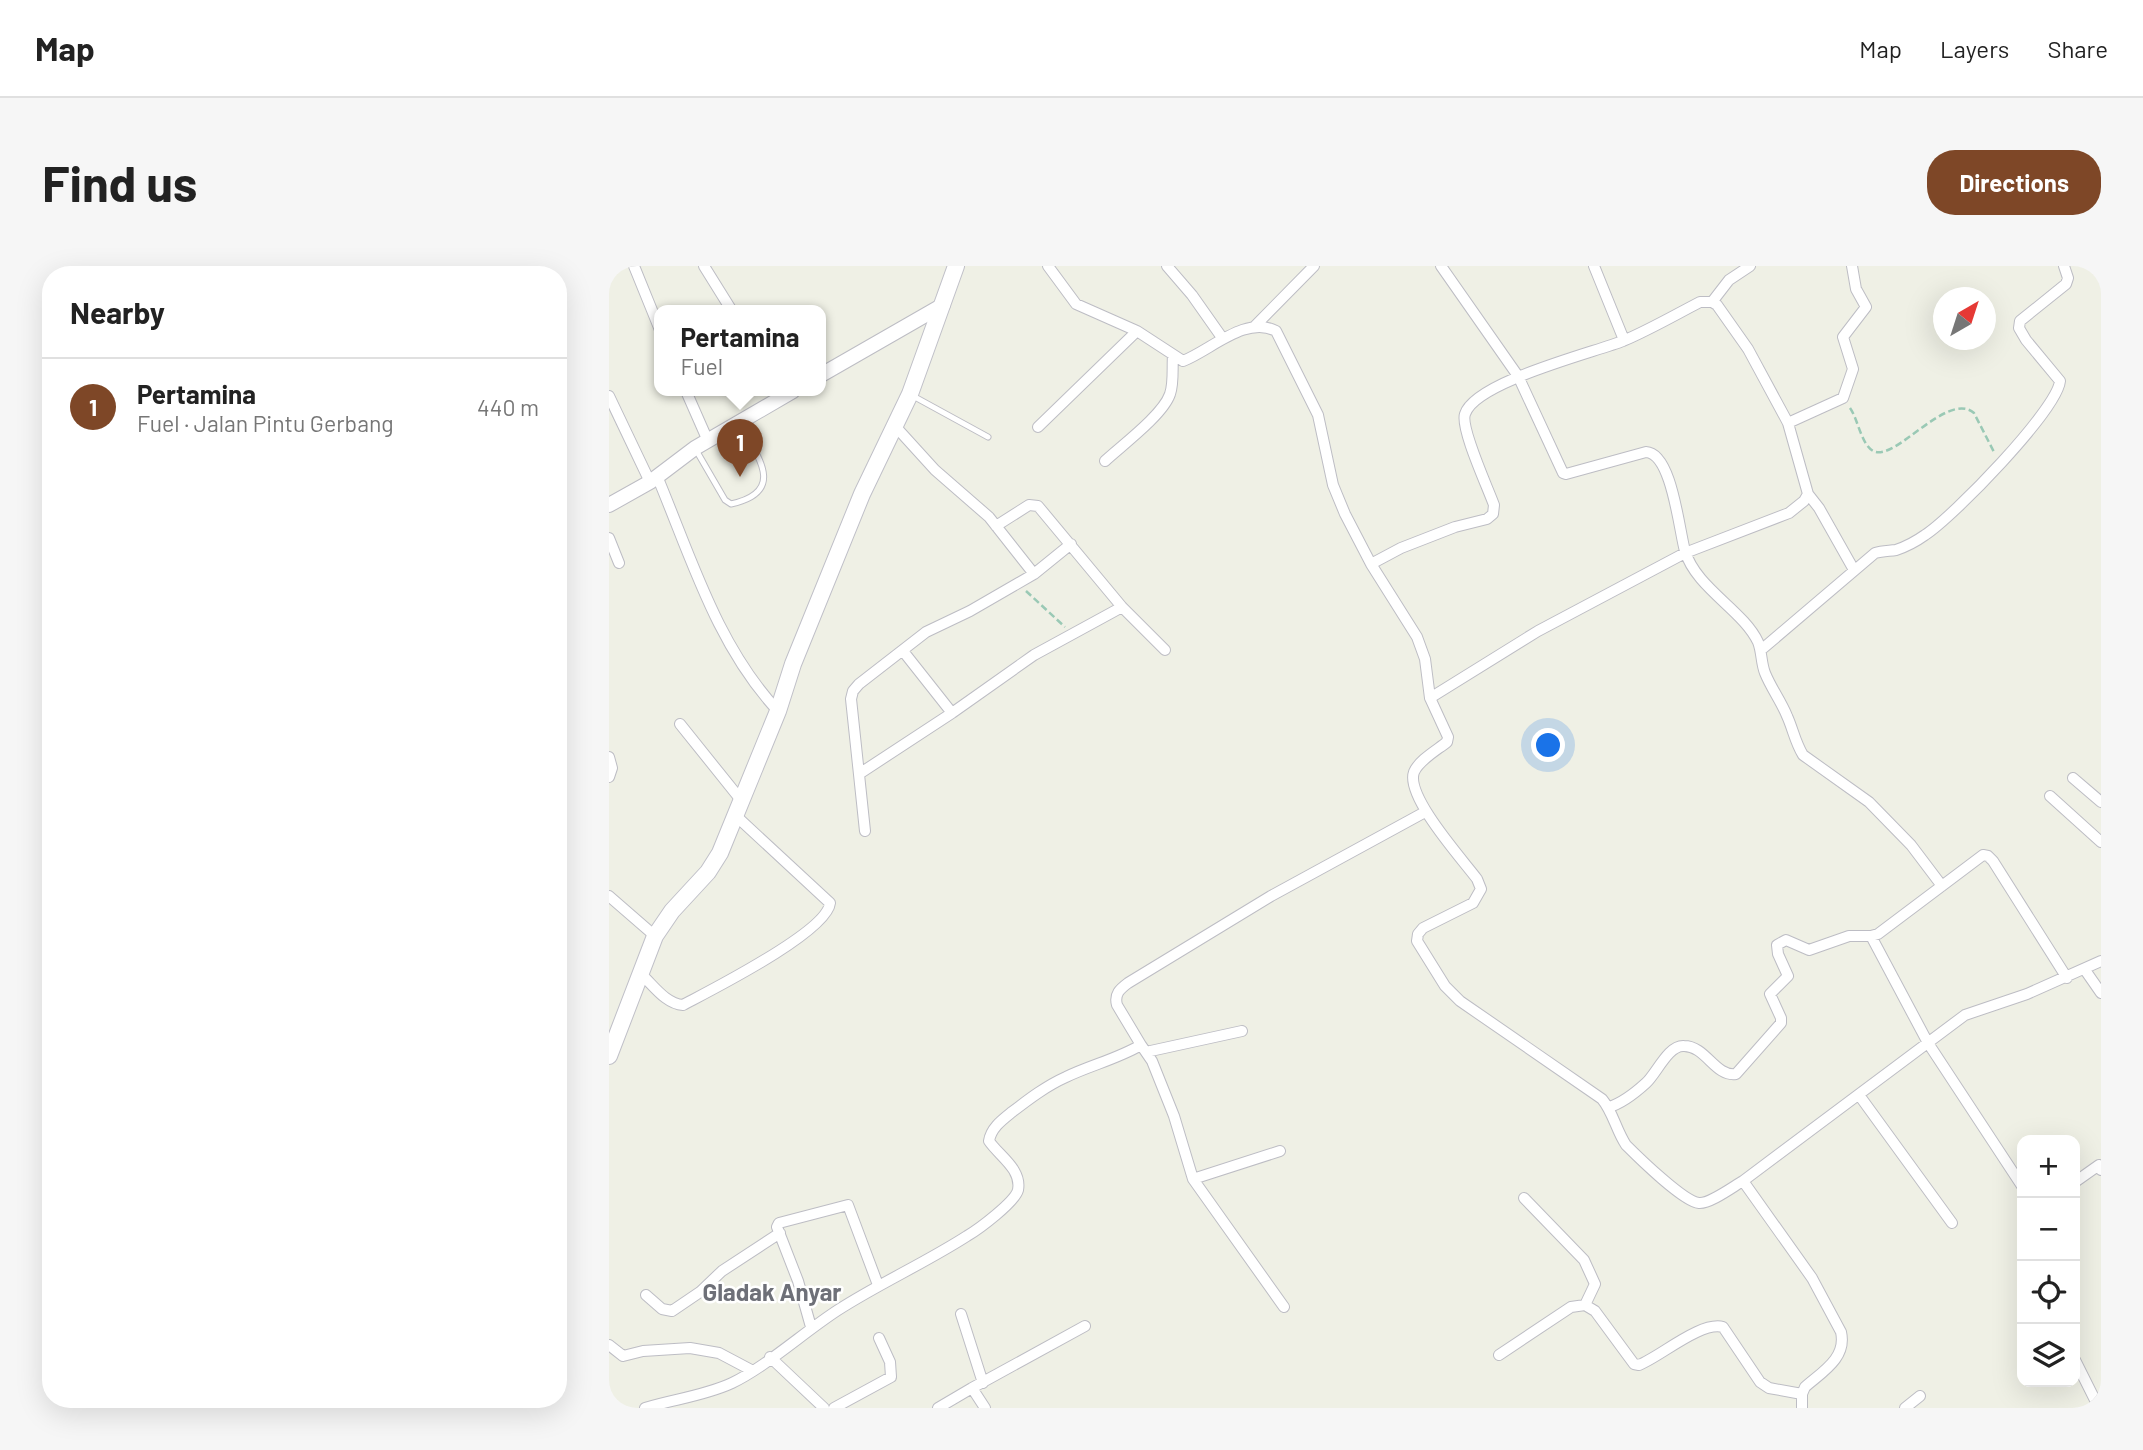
<!DOCTYPE html>
<meta charset="utf-8">
<style>
body{margin:0;font-family:Barlow,sans-serif;background:#f6f6f6;color:#222}
.controls{position:absolute;right:21px;bottom:21px;display:grid;overflow:hidden;border-radius:14px;box-shadow:0 7px 28px #0002}
.controls button{width:63px;height:63px;display:grid;place-items:center;padding:0;border:0;border-bottom:2px solid #e0e0e0;background:#fff;color:#222;font:35px sans-serif}
.compass{position:absolute;left:1324px;top:21px;width:63px;height:63px;border-radius:50%;background:#fff;box-shadow:0 7px 28px #0002;rotate:39deg}
.you{position:absolute;left:940px;top:480px;width:24px;height:24px;margin:-18px;border:5px solid #fff;border-radius:50%;background:#1a73e8;box-shadow:0 0 0 10px #1a73e833}
.badge{display:grid;place-items:center;width:46px;height:46px;border-radius:50%;background:#7e4727;color:#fff;font-size:23px;font-weight:700}
.pin{position:absolute;translate:-50% -58px;filter:drop-shadow(0 2px 4px #0008)}
.pin::after{content:'';position:absolute;top:37px;width:24px;height:21px;background:inherit;clip-path:polygon(0 0,100% 0,50% 100%)}
.popup{position:absolute;left:45px;top:39px;width:172px;height:91px;box-sizing:border-box;display:grid;place-content:center;border-radius:14px;background:#fff;filter:drop-shadow(0 2px 5px #0005);font-size:23px;white-space:nowrap;color:#767676}
.popup b{font-size:26px;color:#222}
.popup::after{content:'';position:absolute;left:50%;top:100%;margin-left:-14px;border:14px solid transparent;border-top-color:#fff}
.list{margin:0;padding:0;list-style:none}
h2{display:flex;justify-content:space-between;align-items:center;height:91px;margin:0;padding:0 28px;font-size:30px}
h2 small{font-size:23px;font-weight:400;color:#767676}
.list li{display:grid;grid-template-columns:46px 1fr auto;gap:21px;align-items:center;box-sizing:border-box;height:98px;padding:0 28px;border-top:2px solid #e0e0e0}
.list b{display:block;font-size:26px;white-space:nowrap}
.list p{margin:0;font-size:23px;white-space:nowrap;color:#767676}
.list em{font-size:23px;font-style:normal;color:#767676}
.icon{flex:none;width:38px;height:38px;fill:none;stroke:currentColor;stroke-width:2;stroke-linecap:round;stroke-linejoin:round}
.map{position:relative;flex:none;width:1492px;height:1142px;overflow:hidden;border-radius:28px}
header{display:flex;align-items:center;gap:42px;box-sizing:border-box;height:98px;padding:0 35px;background:#fff;border-bottom:2px solid #e0e0e0}
header strong{font-size:33px}
nav{display:flex;gap:38px;margin-inline-start:auto;font-size:24px}
.intro{display:flex;align-items:center;justify-content:space-between;box-sizing:border-box;height:168px;padding:0 42px}
h1{margin:0;font-size:49px}
.button{padding:18px 32px;border-radius:28px;background:#7e4727;color:#fff;font-size:24px;font-weight:700}
main{display:flex;gap:42px;padding:0 42px}
aside{flex:1;background:#fff;border-radius:28px;box-shadow:0 7px 28px #0002}
.map>svg:first-child{display:block}
</style>
<header>
<strong>Map</strong>
<nav><a>Map</a><a>Layers</a><a>Share</a></nav>
</header>
<div class="intro"><h1>Find us</h1><a class="button">Directions</a></div>
<main>
<aside>
<h2>Nearby<small></small></h2>
<ul class="list">
<li><span class="badge">1</span><div><b>Pertamina</b><p>Fuel · Jalan Pintu Gerbang</p></div><em>440 m</em></li>
</ul>
</aside>
<div class="map">
<svg width="1492" height="1142" viewBox="0 0 1492 1142">
<rect width="100%" height="100%" fill="#eff0e5"/>
<g fill="none" stroke-linecap="round" stroke-linejoin="round">
<defs>
<path id="service" d="M304,130L379,171
M87,184L116,234L122,238C178,226 149,190 130,158"/>
<path id="minor" d="M25,0L51,64
M95,0L123,45
M439,0L467,38L528,65L574,95C602,84 637,49 667,65L709,149L724,219L736,248L762,298L808,371L816,393L821,432L839,471L838,476C828,484 810,494 805,506C796,530 853,593 868,613L872,623L864,637L814,662L809,668L808,675L836,720L851,735L993,833C1004,846 1007,864 1017,879C1029,891 1075,936 1090,937C1101,938 1125,920 1134,915L1356,749L1418,728L1492,695
M558,0L583,29L614,73
M832,0L909,110L954,207L957,208L1037,186C1063,187 1070,264 1076,285C1087,322 1134,344 1149,376C1153,386 1152,397 1156,407C1162,422 1172,435 1178,450C1184,463 1186,476 1194,489L1260,536L1302,579L1333,620
M985,0L1015,74
M1103,36L1120,14L1141,0
M645,61L705,0
M77,125L99,175
M0,130L41,216
M286,160L326,204L380,251L425,308
M429,161L528,65
M496,195C512,180 554,149 561,128C565,117 563,101 564,90
M48,210C82,291 108,380 169,445
M1199,228L1210,242L1245,304
M387,260L420,239L429,240L513,341L556,384
M0,272L10,297
M762,298L792,282L846,261L878,253L884,248L885,239C879,222 851,162 856,148C866,116 983,87 1014,75C1040,64 1066,49 1091,36H1103L1108,39L1139,83L1179,157L1234,132L1244,103L1234,71L1257,41L1247,23L1243,0
M1152,384L1266,287C1273,285 1280,285 1287,284C1296,281 1309,274 1316,269C1344,251 1448,144 1451,115L1417,74L1410,62L1411,55L1457,18L1459,12L1455,0
M294,385L343,447
M821,432L929,365L1076,287L1180,247L1195,235L1199,228L1179,157
M71,458L132,534
M0,491L3,502L0,511
M250,508L343,447L425,389L513,341
M1464,512L1492,536
M1441,530L1492,576
M256,565L242,433L244,425L250,418L317,366L361,345L425,308L462,278
M0,630L46,670
M1262,670L1319,777L1413,920
M1476,704L1492,727
M33,709C45,720 57,738 74,739C102,724 218,666 221,637L126,549
M532,779L543,795L565,850L584,913L675,1041
M537,786L633,765
M1250,829L1343,957
M1000,841C1014,837 1026,827 1037,817C1048,807 1059,779 1075,780C1097,780 1106,811 1127,808L1172,757V752L1161,728L1179,710L1169,688L1168,679L1177,674L1200,684L1240,670H1262L1269,668L1374,589L1379,590L1384,595L1458,712
M584,913L671,885
M1134,915L1203,1012L1232,1066C1238,1092 1213,1106 1196,1121L1193,1128V1142
M1466,916L1490,899L1492,904
M915,932L975,994L986,1018L976,1039
M37,1029L53,1043L63,1045L91,1026L113,1005L171,967
M352,1048L374,1117
M202,1061L189,1015L168,961L170,957L239,939L269,1019
M0,1079L14,1090L34,1085L81,1082L110,1087L144,1105
M890,1089L962,1041L976,1039L986,1045L1025,1098L1030,1099C1052,1090 1092,1055 1114,1061L1151,1116L1160,1122L1193,1128
M161,1091L215,1142
M1466,1094L1490,1142
M363,1122L476,1060
M36,1142C65,1133 95,1130 123,1117C158,1100 195,1066 229,1044C271,1017 316,997 358,970C370,963 406,936 409,924C413,903 390,890 380,875C382,862 393,854 403,846C420,833 437,820 457,811C482,799 508,793 532,779L508,739C505,728 511,723 519,717L662,630L816,546
M225,1142L282,1111L281,1096L270,1072
M329,1142L363,1122L376,1142
M1296,1142L1311,1130"/>
<path id="tertiary" d="M212,109L334,39
M0,239L41,216L86,182L184,125"/>
<path id="secondary" d="M0,790L46,670L63,645L99,606L111,587L169,445L184,398L253,228L301,128L347,0"/>
</defs>
<use href="#service" stroke="#bdbdc4" stroke-width="7"/>
<use href="#minor" stroke="#bdbdc4" stroke-width="12"/>
<use href="#tertiary" stroke="#bdbdc4" stroke-width="16"/>
<use href="#secondary" stroke="#c0c0c8" stroke-width="18"/>
<path stroke="#9ac9b5" stroke-width="2.5" stroke-dasharray="7 3.5" stroke-linecap="butt" d="M1241,142C1249,153 1252,178 1264,185C1286,197 1338,124 1365,147L1386,188
M417,325L456,361"/>
<use href="#service" stroke="#fff" stroke-width="5"/>
<use href="#minor" stroke="#fff" stroke-width="10"/>
<use href="#tertiary" stroke="#fff" stroke-width="14"/>
<use href="#secondary" stroke="#fff" stroke-width="16"/>
</g>
<g text-anchor="middle" stroke-width="5" stroke-linejoin="round" paint-order="stroke">
<g font-size="24" font-weight="bold" fill="#6e7078" stroke="#fff">
<text x="163" y="1035">Gladak Anyar</text>
</g>
</g>
</svg>
<div class="controls">
<button>+</button>
<button>−</button>
<button><svg class="icon" aria-label="locate" viewBox="0 0 24 24"><circle cx="12" cy="12" r="6"/><path d="M12 2v4M12 18v4M2 12h4M18 12h4"/></svg></button>
<button><svg class="icon" aria-label="layers" viewBox="0 0 24 24"><path d="M12 4l9 5-9 5-9-5zM3 14l9 5 9-5"/></svg></button>
</div>
<svg class="compass" viewBox="-18 -18 36 36"><path d="M0-13l5 13h-10z" fill="#e53935"/><path d="M0 13l5-13h-10z" fill="#767676"/></svg>
<div class="you"></div>
<div class="pin badge" style="left:131px;top:211px">1</div>
<div class="popup"><b>Pertamina</b>Fuel</div>
</div>
</main>
